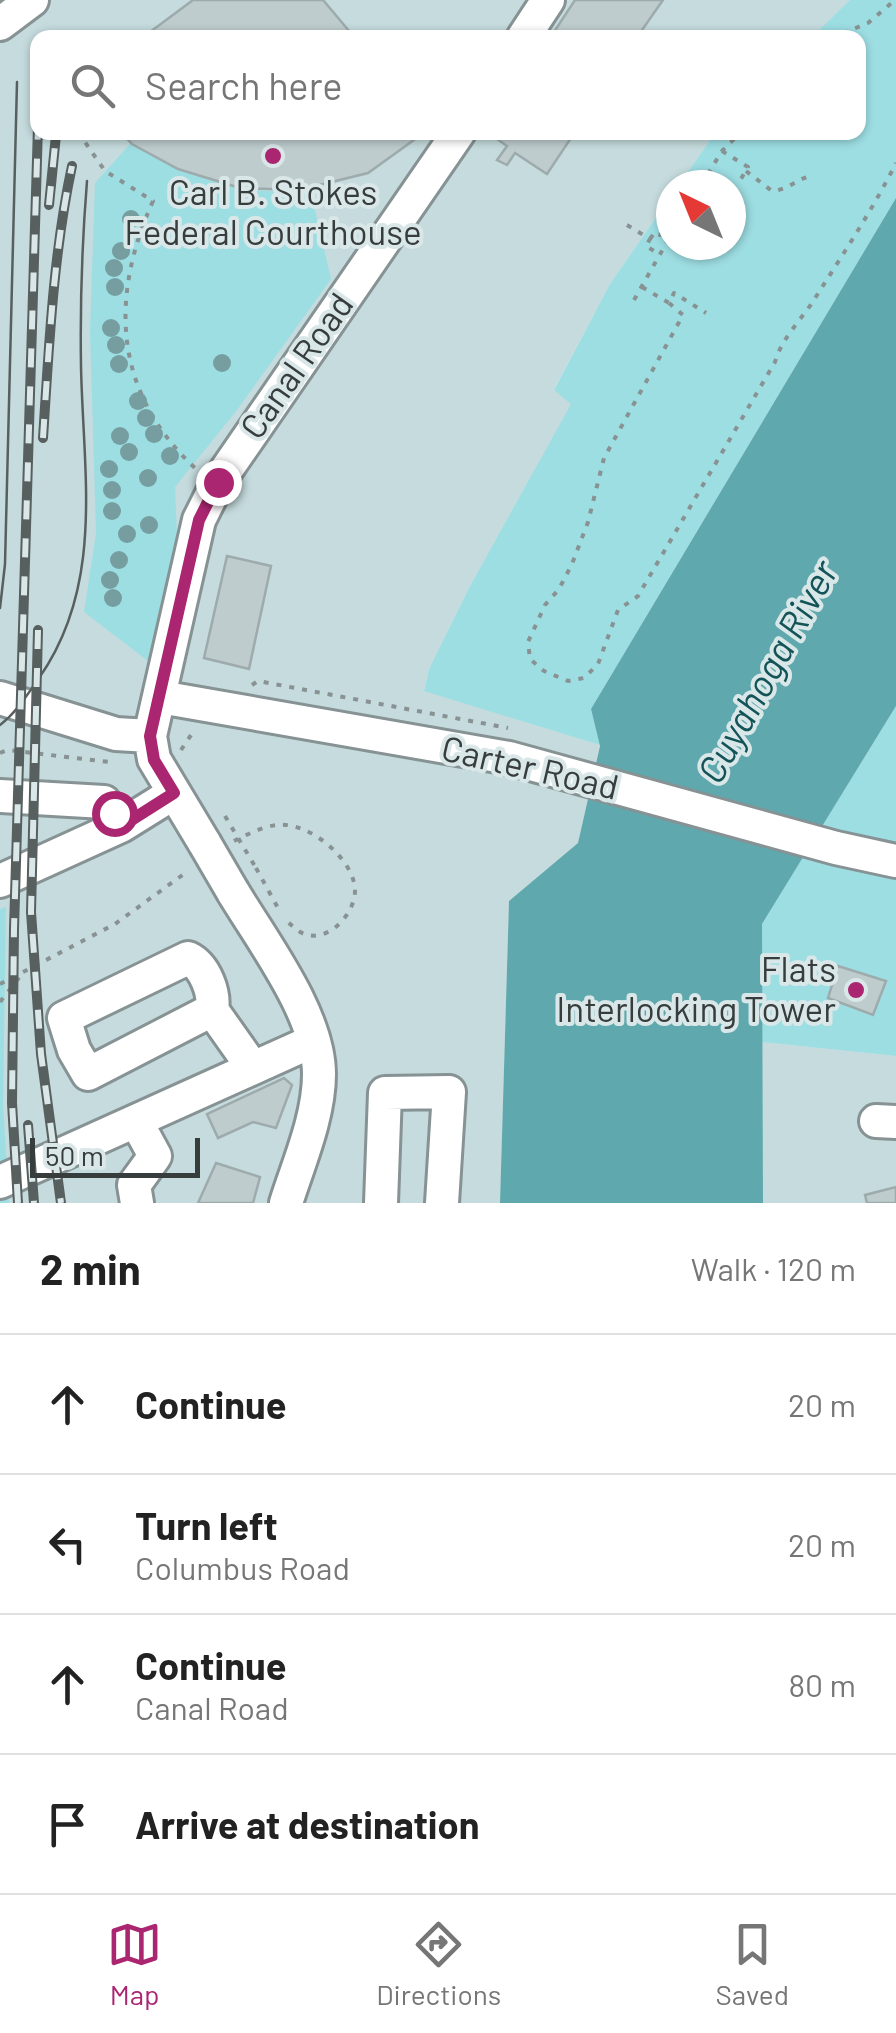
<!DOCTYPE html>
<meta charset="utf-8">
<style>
body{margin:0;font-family:Barlow,sans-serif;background:#f2f2f2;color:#222}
.compass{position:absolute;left:656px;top:170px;width:90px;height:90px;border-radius:50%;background:#fff;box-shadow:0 2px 8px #0004;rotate:317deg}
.scale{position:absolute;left:30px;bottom:25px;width:170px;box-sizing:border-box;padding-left:10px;border:5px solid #373c3c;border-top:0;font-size:28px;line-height:35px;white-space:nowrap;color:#373c3c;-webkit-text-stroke:8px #d9e7e8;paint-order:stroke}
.stop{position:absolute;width:30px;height:30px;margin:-22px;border:8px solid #aa2670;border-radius:50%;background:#fff}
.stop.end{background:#aa2670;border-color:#fff;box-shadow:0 2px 10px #0008}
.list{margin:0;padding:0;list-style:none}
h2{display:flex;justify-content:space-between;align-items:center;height:130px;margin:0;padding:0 40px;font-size:42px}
h2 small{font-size:32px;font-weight:400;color:#767676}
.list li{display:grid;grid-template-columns:65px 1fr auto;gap:30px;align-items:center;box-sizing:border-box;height:140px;padding:0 40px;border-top:2px solid #e0e0e0}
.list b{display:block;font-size:38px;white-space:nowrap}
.list p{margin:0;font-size:32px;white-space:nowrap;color:#767676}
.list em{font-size:32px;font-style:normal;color:#767676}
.icon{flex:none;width:55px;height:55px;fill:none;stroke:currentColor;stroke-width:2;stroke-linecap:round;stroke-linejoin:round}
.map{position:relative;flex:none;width:896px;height:1203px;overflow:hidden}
.search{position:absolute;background:#fff;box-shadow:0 2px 8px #0004;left:30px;right:30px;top:30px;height:110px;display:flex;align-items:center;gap:25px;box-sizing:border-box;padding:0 35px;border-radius:20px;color:#767676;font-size:38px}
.sheet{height:690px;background:#fff}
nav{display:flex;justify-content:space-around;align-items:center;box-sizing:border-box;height:140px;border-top:2px solid #e0e0e0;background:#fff;font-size:28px;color:#767676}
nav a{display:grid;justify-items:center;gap:5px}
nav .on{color:#aa2670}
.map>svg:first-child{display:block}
</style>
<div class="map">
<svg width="896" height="1203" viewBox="0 0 896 1203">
<rect width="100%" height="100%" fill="#d9e7e8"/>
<path fill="#c5dbdd" d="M0,0H850L812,38H38V132L715,133L679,185H671V196L610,284L554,389L572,403L470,586L429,669L424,690L600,745L578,843L509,901L500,1203H0Z
M762,1042L896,1056V1203H763Z"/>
<path fill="#9ddee3" d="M850,0H896V198L591,709L600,745L424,691L429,669L470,586L571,404L554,390L610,284L671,196V245H731V185H679L715,133L858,132V38L812,37Z
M130,144C202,176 226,198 310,189L331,279L237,410L175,487L177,537L148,661L84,612L96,533L90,331L95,183Z
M896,706V1056L762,1042V924Z
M6,907L3,1104L9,1203H0V909Z"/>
<path fill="#5fa8ad" d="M896,198V706L762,924L763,1203H500L509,901L578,843L600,746L591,709Z"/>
<path fill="#becccd" stroke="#9eabac" stroke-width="2.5" d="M193,0H323L355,38H142Z
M575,0H663L642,30L643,38H550Z
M121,132H425L368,173L299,190L240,188L178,169L132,144Z
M487,132H575L547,174L515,153L507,165L497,160L507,146Z
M227,556L271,566L249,669L204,658Z
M838,966L886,981L873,1015L828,998Z
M284,1078L292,1085L276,1128L253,1122L218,1138L207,1114Z
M216,1163L260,1177L253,1203H198Z
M896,1187V1203H867L865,1195Z"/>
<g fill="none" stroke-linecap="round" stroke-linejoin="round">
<defs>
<path id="minor" d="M0,24L32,0
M523,38L548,0
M160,697L509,758L836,848L896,861
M0,698L116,734L150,736
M0,796L104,802L121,826
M205,844L154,759L150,736L199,520L218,482L459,132
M0,881L121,826L174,793
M233,892C263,942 319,1015 319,1074C319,1117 299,1162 286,1203
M188,958C205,966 215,993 212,1010L88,1074L74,1050L64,1018Z
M212,1010L253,1068
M136,1121L155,1156L134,1185L137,1203
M876,1121L896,1122
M0,1182L313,1041
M381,1203L385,1093L449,1092L442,1203"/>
</defs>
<use href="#minor" stroke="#869293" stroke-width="38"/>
<path stroke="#899293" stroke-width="4" stroke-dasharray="5 8" stroke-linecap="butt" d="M831,38L868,23L895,0
M78,132L105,171L153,201C109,299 114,393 196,469
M722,151L748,167L738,184
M746,171L772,191C789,190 797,178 812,176
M701,185L722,151L741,132
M627,225L650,239L646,246L659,254
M650,239L655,232L660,235L667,222L671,224
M642,287L669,303L674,293L706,313
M634,300L671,235
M669,303L683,315L604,458L588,522L572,564L559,589L545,605L528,642L530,659L544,671L568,681L584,678L598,664L618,610L638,596L775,362C781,340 799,322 812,303C841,257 872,211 896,163
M252,685L258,681L508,728
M181,750L195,729
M0,753L8,750L109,762
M234,841C246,835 264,826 277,825C308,821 353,858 355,889C356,913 329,943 304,934C298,932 291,924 285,920
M256,868L278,908
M0,984L115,924L188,871
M0,1002L22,974"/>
<use href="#minor" stroke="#fff" stroke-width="32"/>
<path stroke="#585f5f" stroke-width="2.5" d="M0,608L5,564L17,82
M0,725C17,712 27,695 39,678C105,584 83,473 81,366C80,304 82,243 87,181"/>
<defs>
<path id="rail" d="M49,205L56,135
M43,438C49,347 53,255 72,166
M38,630L31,912L41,1054L61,1203
M28,1125L34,1203
M18,1203L12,1103L14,929L38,126"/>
</defs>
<use href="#rail" stroke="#585f5f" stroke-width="10"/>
<use href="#rail" stroke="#d9e7e8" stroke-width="6" stroke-dasharray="19" stroke-linecap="butt"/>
<defs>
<path id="minor-bridge" d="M205,844L233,892"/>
</defs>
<use href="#minor-bridge" stroke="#869293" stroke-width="38" stroke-linecap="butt"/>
<path stroke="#899293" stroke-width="4" stroke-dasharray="5 8" stroke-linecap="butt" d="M225,816L256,868"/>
<use href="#minor-bridge" stroke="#fff" stroke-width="32"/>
</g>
<g fill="#769ea0">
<circle cx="131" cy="219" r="9"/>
<circle cx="121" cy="251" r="9"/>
<circle cx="114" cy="268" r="9"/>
<circle cx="115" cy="287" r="9"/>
<circle cx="111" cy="328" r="9"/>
<circle cx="116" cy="345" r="9"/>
<circle cx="222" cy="363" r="9"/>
<circle cx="119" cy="364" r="9"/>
<circle cx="138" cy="401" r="9"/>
<circle cx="146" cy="418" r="9"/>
<circle cx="154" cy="434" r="9"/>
<circle cx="120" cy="436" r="9"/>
<circle cx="129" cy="452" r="9"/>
<circle cx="170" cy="456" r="9"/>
<circle cx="109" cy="469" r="9"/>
<circle cx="148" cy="478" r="9"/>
<circle cx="112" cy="490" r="9"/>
<circle cx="112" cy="511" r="9"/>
<circle cx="149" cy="525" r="9"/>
<circle cx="127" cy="534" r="9"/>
<circle cx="119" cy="560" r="9"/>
<circle cx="110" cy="580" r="9"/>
<circle cx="113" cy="598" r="9"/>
</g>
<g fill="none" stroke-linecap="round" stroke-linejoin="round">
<path stroke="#aa2670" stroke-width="12" d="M114,813L122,826L174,793L154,760L150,736L199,520L218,482"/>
</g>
<g fill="#aa2670" stroke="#d9e7e8" stroke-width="4">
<circle cx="273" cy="156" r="10"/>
<circle cx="856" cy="990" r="10"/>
</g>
<g text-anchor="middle" stroke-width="8" stroke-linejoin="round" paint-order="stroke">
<g font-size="35" fill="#373c3c" stroke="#d9e7e8">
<text x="273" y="205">Carl B. Stokes<tspan x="273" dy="40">Federal Courthouse</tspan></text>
<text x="836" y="982" text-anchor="end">Flats<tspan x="836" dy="40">Interlocking Tower</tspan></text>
</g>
<g font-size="35" fill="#373c3c" stroke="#d9e7e8">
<text transform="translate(297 366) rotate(-55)" y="12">Canal Road</text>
<text transform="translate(530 768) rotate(13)" y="12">Carter Road</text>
</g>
<g font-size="38" font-style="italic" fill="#135458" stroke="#d9e7e8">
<text transform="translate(768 672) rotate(-61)" y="13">Cuyahoga River</text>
</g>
</g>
</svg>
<svg class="compass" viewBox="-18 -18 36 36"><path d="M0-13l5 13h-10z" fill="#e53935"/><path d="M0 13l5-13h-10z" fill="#767676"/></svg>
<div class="scale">50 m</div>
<div class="stop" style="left:114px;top:813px"></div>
<div class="stop end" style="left:218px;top:482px"></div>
<div class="search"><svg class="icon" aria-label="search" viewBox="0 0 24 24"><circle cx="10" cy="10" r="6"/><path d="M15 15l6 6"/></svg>Search here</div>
</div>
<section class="sheet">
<h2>2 min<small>Walk · 120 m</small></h2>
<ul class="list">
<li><svg class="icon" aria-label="ahead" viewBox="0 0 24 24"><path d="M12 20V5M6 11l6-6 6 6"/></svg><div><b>Continue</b></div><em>20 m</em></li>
<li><svg class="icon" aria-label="left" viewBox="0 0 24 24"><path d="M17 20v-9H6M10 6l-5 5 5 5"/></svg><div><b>Turn left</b><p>Columbus Road</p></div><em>20 m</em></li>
<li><svg class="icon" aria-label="ahead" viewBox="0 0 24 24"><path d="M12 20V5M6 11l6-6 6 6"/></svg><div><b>Continue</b><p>Canal Road</p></div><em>80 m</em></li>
<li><svg class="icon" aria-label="arrive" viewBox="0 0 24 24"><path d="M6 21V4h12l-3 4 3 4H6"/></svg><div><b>Arrive at destination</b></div></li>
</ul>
</section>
<nav>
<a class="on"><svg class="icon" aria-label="map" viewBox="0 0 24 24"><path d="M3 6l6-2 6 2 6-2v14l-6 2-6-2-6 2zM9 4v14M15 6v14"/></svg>Map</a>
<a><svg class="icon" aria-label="directions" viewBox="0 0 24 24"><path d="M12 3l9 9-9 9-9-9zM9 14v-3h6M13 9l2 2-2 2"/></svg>Directions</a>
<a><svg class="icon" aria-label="saved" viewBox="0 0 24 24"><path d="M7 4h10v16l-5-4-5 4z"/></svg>Saved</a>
</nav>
